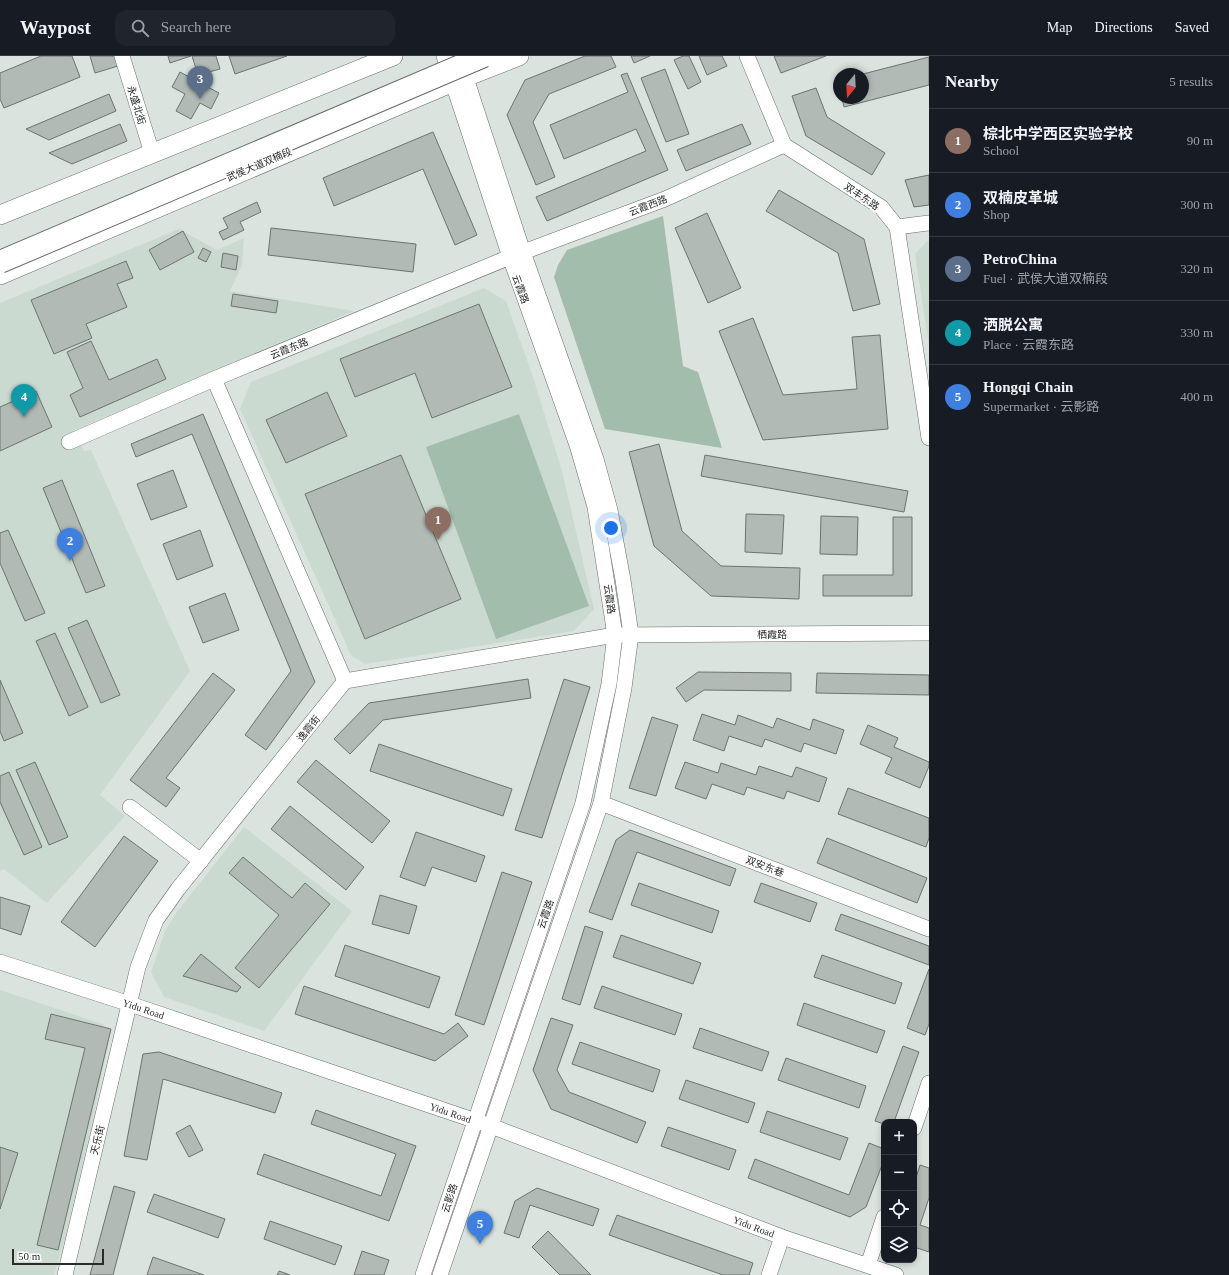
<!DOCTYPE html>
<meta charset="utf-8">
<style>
body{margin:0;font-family:"Times New Roman","Noto Sans SC",serif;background:#20242c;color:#f1f3f6}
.controls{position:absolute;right:12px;bottom:12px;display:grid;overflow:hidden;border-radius:8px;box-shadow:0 2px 6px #0003}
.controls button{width:36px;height:36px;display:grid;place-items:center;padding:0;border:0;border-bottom:1px solid #363941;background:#171b24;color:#f1f3f6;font:20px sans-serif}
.compass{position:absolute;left:833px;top:12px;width:36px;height:36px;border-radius:50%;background:#171b24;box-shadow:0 2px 6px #0003;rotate:198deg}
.scale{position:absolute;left:12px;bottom:10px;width:92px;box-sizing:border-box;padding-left:4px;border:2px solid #292c2a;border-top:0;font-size:11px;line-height:14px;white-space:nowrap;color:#292c2a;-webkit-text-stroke:3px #fff;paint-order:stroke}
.you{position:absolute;left:611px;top:472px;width:14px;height:14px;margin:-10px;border:3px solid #fff;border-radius:50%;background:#1a73e8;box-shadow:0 0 0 6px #1a73e833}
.badge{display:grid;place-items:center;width:26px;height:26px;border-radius:50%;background:#8ab8a6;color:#fff;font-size:13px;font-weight:700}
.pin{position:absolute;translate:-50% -33px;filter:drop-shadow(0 1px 2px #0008)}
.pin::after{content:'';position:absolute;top:21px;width:14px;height:12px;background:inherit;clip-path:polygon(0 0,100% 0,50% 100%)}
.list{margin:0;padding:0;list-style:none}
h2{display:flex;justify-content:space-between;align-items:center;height:52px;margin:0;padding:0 16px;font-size:17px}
h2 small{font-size:13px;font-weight:400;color:#9ea1a6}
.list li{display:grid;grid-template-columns:26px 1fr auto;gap:12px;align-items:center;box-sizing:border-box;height:64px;padding:0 16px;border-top:1px solid #363941}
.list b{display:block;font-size:15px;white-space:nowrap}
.list p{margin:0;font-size:13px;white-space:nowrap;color:#9ea1a6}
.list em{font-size:13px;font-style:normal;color:#9ea1a6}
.icon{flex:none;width:22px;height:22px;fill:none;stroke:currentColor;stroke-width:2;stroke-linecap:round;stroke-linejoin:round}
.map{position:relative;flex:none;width:929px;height:1219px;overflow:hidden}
header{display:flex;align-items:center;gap:24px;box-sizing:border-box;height:56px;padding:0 20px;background:#171b24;border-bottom:1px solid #363941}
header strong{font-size:19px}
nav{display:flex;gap:22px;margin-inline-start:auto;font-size:14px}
.search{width:280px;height:36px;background:#20242c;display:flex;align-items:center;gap:10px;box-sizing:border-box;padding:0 14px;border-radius:12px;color:#9ea1a6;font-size:15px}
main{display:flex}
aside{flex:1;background:#171b24}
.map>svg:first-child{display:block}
</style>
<header>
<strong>Waypost</strong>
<div class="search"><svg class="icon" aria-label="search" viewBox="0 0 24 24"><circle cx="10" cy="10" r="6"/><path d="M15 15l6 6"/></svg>Search here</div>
<nav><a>Map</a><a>Directions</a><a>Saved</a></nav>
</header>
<main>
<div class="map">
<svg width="929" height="1219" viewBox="0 0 929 1219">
<rect width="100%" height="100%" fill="#dae3dd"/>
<path fill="#cadad0" d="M179,173L217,194L244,182L242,209L230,235L354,255L74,374L84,395L91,394L190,615L100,739L125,760L47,847L4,813L0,815V247Z
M927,185H929V290L915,198Z
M484,232L506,245L533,321L562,415L594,553L574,575L365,608L351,599L240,353L251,326Z
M244,771L352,855L264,975L164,941L151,916L165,875L177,856Z
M0,934L103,968L109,983L91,1073L64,1187L54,1219H0Z"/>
<path fill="#a3bdad" d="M663,160L683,310L698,316L722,392L605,373L554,221L558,209L567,194Z
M519,358L589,550L496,583L426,391Z"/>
<path fill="#b2bab5" stroke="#6c746f" d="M41,0H72L80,21L4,52L0,43V17Z
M90,0H115L118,10L95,17Z
M168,0H191L170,7Z
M192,0H216L220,13L198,19Z
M229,0H287L235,18Z
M585,0H611L616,11L549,38L533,66L555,121L536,129L507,59L525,24Z
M631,0H650L634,7Z
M683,0H689L701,26L688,33L674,4Z
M699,0H722L727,10L707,19Z
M774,0H826L781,17Z
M929,1V29L844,51L842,42H863V18Z
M665,13L689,78L666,86L641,22Z
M180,16L219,37L211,53L200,47L191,63L176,55L185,38L172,31Z
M627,17L668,114L547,165L536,141L646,95L636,73L564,103L550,69L628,36L621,19Z
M816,32L827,61L885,97L872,119L806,80L792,40Z
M109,38L116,55L49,84L26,73Z
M120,68L127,85L72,108L49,97Z
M742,68L751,88L686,115L677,94Z
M433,76L477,179L455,189L423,113L334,150L323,122Z
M929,119V149L914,151L905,124Z
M779,134L864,183L880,248L853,255L838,197L766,155Z
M257,146L261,156L240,166L244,174L223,184L219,176L228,172L223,162Z
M707,157L741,232L708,247L675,172Z
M271,172L416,188L413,216L268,199Z
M183,175L194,196L160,214L149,194Z
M203,192L211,196L206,206L198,202Z
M223,197L238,200L236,214L221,211Z
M126,205L133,222L117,228L127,251L86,268L92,282L54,298L31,244Z
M233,238L278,245L276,257L231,250Z
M479,248L512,331L432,362L415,317L355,341L340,303Z
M753,262L783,339L857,333L852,281L880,279L888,373L763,384L719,275Z
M91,285L109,324L157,303L166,323L80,361L70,339L83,332L67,296Z
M36,335L52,371L0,395V351Z
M327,336L347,380L286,407L266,364Z
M203,358L315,626L266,694L245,679L291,615L192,378L136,401L131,388Z
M659,388L682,475L721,510L800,512L799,543L711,540L654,490L629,396Z
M401,399L461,543L365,583L305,438Z
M705,399L908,435L904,456L701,420Z
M173,414L187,451L151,464L137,428Z
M62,424L105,530L86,537L43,432Z
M746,458L784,459L782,498L745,496Z
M821,460L858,461L857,499L820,498Z
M893,461H912V540H823V519H893Z
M8,474L45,557L25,565L0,507V477Z
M200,474L213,510L177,524L163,488Z
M225,537L239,574L203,587L189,551Z
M87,564L120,639L101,647L68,572Z
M55,577L88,651L69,660L36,585Z
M698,616L791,617V635L704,634L686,646L676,632Z
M213,617L235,634L166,722L180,732L166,751L130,724Z
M817,617L929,619V639L816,637Z
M528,623L531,642L383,664L350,698L334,683L369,647Z
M564,623L590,631L542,782L515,774Z
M0,624L23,677L4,685L0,675Z
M702,658L735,669L738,659L773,672L777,662L810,674L813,663L844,674L836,698L804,687L801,696L765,683L762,691L729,680L724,695L693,684Z
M652,661L678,669L656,740L629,732Z
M868,669L898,682L894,691L929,706V710L920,732L885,717L892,702L860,688Z
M379,688L512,733L503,760L370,715Z
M316,704L390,765L372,787L297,726Z
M35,706L68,781L49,789L16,714Z
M685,706L718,717L721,707L756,719L759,710L792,721L796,711L827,722L819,746L787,735L784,743L747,731L744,739L712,728L706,743L675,732Z
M9,716L42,791L24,799L0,746V720Z
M848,732L929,762V782L926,791L838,758Z
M290,750L364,811L346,834L271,773Z
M630,774L736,813L730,830L637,796L612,864L589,856L616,784Z
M416,776L485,800L476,826L432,811L425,830L400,821Z
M124,780L158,805L95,891L61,866Z
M827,782L927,822L917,847L817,807Z
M243,801L292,842L305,827L330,848L259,932L235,912L279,859L229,817Z
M502,816L532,826L484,969L455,959Z
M639,827L719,855L712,877L631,849Z
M761,827L817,847L810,866L754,846Z
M380,839L417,850L409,878L372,868Z
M0,841L30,850L21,879L0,872Z
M841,858L929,890V909L835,874Z
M585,870L603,876L580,949L562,943Z
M621,879L701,907L693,928L613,901Z
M345,889L440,921L429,952L335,920Z
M201,898L241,931L237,936L183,920Z
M822,899L902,927L895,948L814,921Z
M929,913V968L925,979L907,972Z
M304,930L444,978L458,967L468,980L435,1005L295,958Z
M602,930L682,958L675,979L594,952Z
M804,947L885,975L877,997L797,969Z
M51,958L111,973L58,1194L37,1189L85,992L45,983Z
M551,962L573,969L557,1014L569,1036L646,1066L637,1087L551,1053L533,1014Z
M700,972L769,996L762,1015L693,992Z
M580,986L660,1014L653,1036L572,1008Z
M903,990L919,996L894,1066H884V1068L875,1065Z
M159,996L282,1037L275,1057L163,1023L147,1104L124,1100L143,998Z
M786,1002L866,1030L859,1052L778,1024Z
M686,1024L755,1047L748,1067L679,1043Z
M316,1054L416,1090L389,1165L257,1118L264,1098L381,1140L396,1098L311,1068Z
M767,1055L848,1082L840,1104L760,1076Z
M190,1069L203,1094L189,1101L176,1077Z
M668,1071L736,1094L729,1114L661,1090Z
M869,1087L884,1093V1104L866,1151L850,1161L748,1122L755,1103L849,1139Z
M0,1091L18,1097L0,1153Z
M920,1109L929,1112V1142L920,1169L929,1172V1196L914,1191V1128Z
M114,1130L135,1136L113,1219H90Z
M537,1132L599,1153L593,1170L530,1149L519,1182L504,1177L515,1145Z
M154,1138L225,1163L218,1182L147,1156Z
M617,1159L753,1207L749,1219H723L609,1179Z
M270,1165L342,1190L335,1209L264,1183Z
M548,1175L591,1219H560L532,1191Z
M362,1195L389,1204L384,1219H354Z
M153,1201L204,1219H147Z
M279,1215L290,1219H277Z"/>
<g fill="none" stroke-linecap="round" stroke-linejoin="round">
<defs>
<g id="minor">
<path d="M122,0L152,97"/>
<path d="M747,0L784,89L881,151L897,171L929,382"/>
<path d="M897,171L929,167"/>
<path d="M214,323L345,625"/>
<path d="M69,386L214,323L510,201L665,143L784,89"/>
<path d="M601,747L929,873"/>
<path d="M130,751L201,805"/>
<path id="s1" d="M0,906L130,948L491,1070L782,1181L896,1219"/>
<path d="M914,1072L929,1027"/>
<path d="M868,1209L884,1161"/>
<path d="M65,1219L138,911L156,864L178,833L345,625L615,579L929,577"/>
<path d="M423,1219L583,747L609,628L615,579L595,451L577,389L510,201L444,0"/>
<path d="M440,1219L601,747L624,632L631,578L623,524L610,454L596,403L523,196L462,10"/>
<path d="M769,1219L782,1181"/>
</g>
<path id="major" d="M0,159L393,0
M0,219L453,26L519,0"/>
</defs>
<use href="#minor" stroke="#676e69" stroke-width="16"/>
<use href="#major" stroke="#676e69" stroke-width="20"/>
<use href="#minor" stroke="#fff" stroke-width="15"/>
<use href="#major" stroke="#fff" stroke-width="19"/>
<defs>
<path id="highway-bridge" d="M0,206L484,0"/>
</defs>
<use href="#highway-bridge" stroke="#676e69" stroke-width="24" stroke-linecap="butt"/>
<use href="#highway-bridge" stroke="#fff" stroke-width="22"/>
</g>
<g text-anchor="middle" stroke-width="4" stroke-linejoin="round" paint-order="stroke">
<g font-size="10" fill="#292c2a" stroke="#fff">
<text transform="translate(137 49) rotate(73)" y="4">永盛北街</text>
<text transform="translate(259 108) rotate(-23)" y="4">武侯大道双楠段</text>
<text transform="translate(862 140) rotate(34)" y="4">双丰东路</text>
<text transform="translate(648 149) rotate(-21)" y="4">云霞西路</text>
<text transform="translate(521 233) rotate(70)" y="4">云霞路</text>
<text transform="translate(289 292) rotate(-22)" y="4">云霞东路</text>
<text transform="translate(610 543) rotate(82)" y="4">云霞路</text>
<text x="772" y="582">栖霞路</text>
<text transform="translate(308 672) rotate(-51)" y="4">逸霞街</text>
<text transform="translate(765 810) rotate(21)" y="4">双安东巷</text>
<text transform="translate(545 858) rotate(-71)" y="4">云霞路</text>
<text dy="4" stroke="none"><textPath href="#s1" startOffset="151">Yidu Road</textPath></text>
<text dy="4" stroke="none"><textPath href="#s1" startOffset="475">Yidu Road</textPath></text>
<text transform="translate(97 1084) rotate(-76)" y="4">天乐街</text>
<text transform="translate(449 1142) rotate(-72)" y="4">云影路</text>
<text dy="4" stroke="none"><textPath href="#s1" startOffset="799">Yidu Road</textPath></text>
</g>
</g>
</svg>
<div class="controls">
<button>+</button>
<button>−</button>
<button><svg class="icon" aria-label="locate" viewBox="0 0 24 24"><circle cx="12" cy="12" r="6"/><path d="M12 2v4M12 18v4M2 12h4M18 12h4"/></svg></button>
<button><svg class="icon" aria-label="layers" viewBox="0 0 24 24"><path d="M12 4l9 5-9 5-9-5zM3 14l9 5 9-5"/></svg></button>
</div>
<svg class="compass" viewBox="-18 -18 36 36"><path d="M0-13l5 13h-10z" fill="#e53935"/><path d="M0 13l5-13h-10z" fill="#9ea1a6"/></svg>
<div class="scale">50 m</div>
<div class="you"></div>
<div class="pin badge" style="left:438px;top:484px;background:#8d6e63">1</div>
<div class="pin badge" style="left:70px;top:505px;background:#3f7fe0">2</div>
<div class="pin badge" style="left:200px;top:43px;background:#5c6f8a">3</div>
<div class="pin badge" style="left:24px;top:361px;background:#0f9aa8">4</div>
<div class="pin badge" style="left:480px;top:1188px;background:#3f7fe0">5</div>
</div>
<aside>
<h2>Nearby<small>5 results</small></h2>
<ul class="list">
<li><span class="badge" style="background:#8d6e63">1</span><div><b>棕北中学西区实验学校</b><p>School</p></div><em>90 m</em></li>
<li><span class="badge" style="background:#3f7fe0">2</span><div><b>双楠皮革城</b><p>Shop</p></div><em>300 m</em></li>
<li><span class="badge" style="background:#5c6f8a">3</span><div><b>PetroChina</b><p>Fuel · 武侯大道双楠段</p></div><em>320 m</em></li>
<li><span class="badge" style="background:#0f9aa8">4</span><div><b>洒脱公寓</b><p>Place · 云霞东路</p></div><em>330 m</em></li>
<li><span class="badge" style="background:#3f7fe0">5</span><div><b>Hongqi Chain</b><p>Supermarket · 云影路</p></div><em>400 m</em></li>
</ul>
</aside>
</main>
